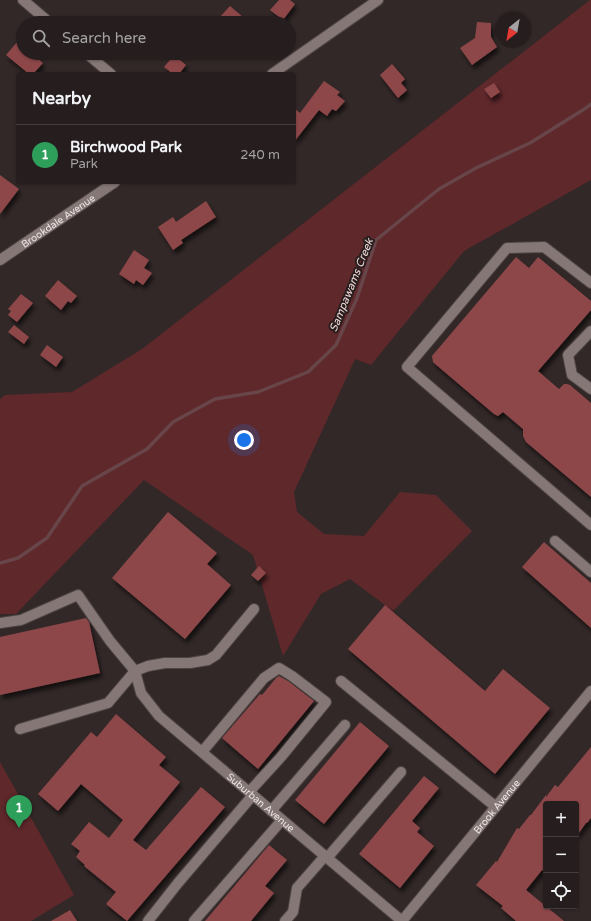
<!DOCTYPE html>
<meta charset="utf-8">
<style>
body{margin:0;font-family:"Varela Round",sans-serif;background:#2e2727;color:#f1f3f6}
.controls{position:absolute;right:12px;bottom:12px;display:grid;overflow:hidden;border-radius:4px;box-shadow:0 1px 3px #0004}
.controls button{width:36px;height:36px;display:grid;place-items:center;padding:0;border:0;border-bottom:1px solid #423c3c;background:#261e1e;color:#f1f3f6;font:20px sans-serif}
.compass{position:absolute;left:495px;top:12px;width:36px;height:36px;border-radius:50%;background:#261e1e;box-shadow:0 1px 3px #0004;rotate:211deg}
.you{position:absolute;left:244px;top:440px;width:14px;height:14px;margin:-10px;border:3px solid #fff;border-radius:50%;background:#1a73e8;box-shadow:0 0 0 6px #1a73e833}
.badge{display:grid;place-items:center;width:26px;height:26px;border-radius:50%;background:#ea580c;color:#fff;font-size:13px;font-weight:700}
.pin{position:absolute;translate:-50% -33px;filter:drop-shadow(0 1px 2px #0008)}
.pin::after{content:'';position:absolute;top:21px;width:14px;height:12px;background:inherit;clip-path:polygon(0 0,100% 0,50% 100%)}
.list{margin:0;padding:0;list-style:none}
h2{display:flex;justify-content:space-between;align-items:center;height:52px;margin:0;padding:0 16px;font-size:17px}
h2 small{font-size:13px;font-weight:400;color:#a4a2a4}
.list li{display:grid;grid-template-columns:26px 1fr auto;gap:12px;align-items:center;box-sizing:border-box;height:60px;padding:0 16px;border-top:1px solid #423c3c}
.list b{display:block;font-size:15px;white-space:nowrap}
.list p{margin:0;font-size:13px;white-space:nowrap;color:#a4a2a4}
.list em{font-size:13px;font-style:normal;color:#a4a2a4}
.icon{flex:none;width:22px;height:22px;fill:none;stroke:currentColor;stroke-width:2;stroke-linecap:round;stroke-linejoin:round}
.map{position:relative;flex:none;width:591px;height:921px;overflow:hidden}
.search{position:absolute;background:#261e1e;box-shadow:0 1px 3px #0004;left:16px;top:16px;width:280px;height:44px;display:flex;align-items:center;gap:10px;box-sizing:border-box;padding:0 14px;border-radius:22px;color:#a4a2a4;font-size:15px}
.panel{position:absolute;background:#261e1e;box-shadow:0 1px 3px #0004;left:16px;top:72px;width:280px;height:112px;border-radius:4px}
.map>svg:first-child{display:block}
</style>
<div class="map">
<svg width="591" height="921" viewBox="0 0 591 921">
<defs>
<filter id="shadow"><feDropShadow dx="2.5" dy="4.5" stdDeviation="2" flood-color="#0009"/></filter>
</defs>
<rect width="100%" height="100%" fill="#332828"/>
<path fill="#5f282b" d="M590,0H591V180L464,251L371,365L355,359L294,492L297,512L324,534L364,536L400,492L436,495L472,531L393,611L350,579L321,594L283,656L253,555L144,480L16,614H0V399L5,395L72,392L142,349Z
M0,762L74,895L31,921H0Z"/>
<g fill="none" stroke-linecap="round" stroke-linejoin="round">
<path stroke="#674549" stroke-width="3.5" d="M0,563L18,558L47,538L82,486L147,449L173,422L215,399L258,392L308,372L336,345L357,298L376,240L439,189L476,168L530,143L586,108L591,104"/>
</g>
<path fill="#8d4749" filter="url(#shadow)" d="M279,0H290L295,4L283,20L270,10Z
M230,6L250,23H225L219,18Z
M477,22L491,23V37L497,47L472,65L460,48L475,38Z
M23,35V53H31L43,63L33,74H29L6,55Z
M174,55L186,65L179,74H173L164,67Z
M392,64L405,79L401,83L407,90L398,98L380,75Z
M324,81L340,92L337,95L345,101L336,111L332,109L327,116L319,110L294,142V108L300,113Z
M494,83L500,92L491,98L484,89Z
M0,175L19,189L0,214Z
M206,201L216,217L181,240L183,243L173,250L158,227L173,217L176,222Z
M134,250L149,260L144,268L152,273L143,285L136,280L134,284L119,274Z
M516,257L529,268L538,257L591,301V310L538,371L559,389L564,384H567L570,385L591,403V497L526,442L523,436V429L503,412L498,416L494,414L434,363L433,362L432,356Z
M58,280L77,296L71,303L68,301L61,310L45,296Z
M21,294L33,303L17,322L8,315L11,311L8,309Z
M14,325L29,337L24,344L8,332Z
M47,345L63,357L56,367L40,355Z
M168,512L217,553L207,564L231,585L185,639L112,578Z
M544,542L591,583V628L522,567Z
M259,566L266,573L258,581L251,575Z
M385,605L485,691L503,669L550,708L495,774L348,649Z
M86,618L89,622L100,673L0,695V637Z
M279,676L288,681L314,701L258,769L222,738L260,694L262,695L276,678Z
M116,714L166,757L159,765L180,782L133,840L146,850L201,787L225,807L127,921L106,904L116,892L84,866L85,865L76,857L80,851L71,844L89,822L109,838L123,820L81,784L58,811L38,794L91,732L97,737Z
M360,722L389,746L324,824L295,800Z
M591,747V818L587,823H586L576,837V804H546V873L542,870L526,890L564,921H516L501,908L503,906L476,885L496,861L497,862L517,828L519,829L530,815H531L546,795V797L555,785L558,787Z
M424,776L439,788L412,821L420,828L417,832L434,846L400,888L359,854Z
M269,845L287,860L265,886L274,893L251,921H205Z
M70,910L77,921H51Z"/>
<g fill="none" stroke-linecap="round" stroke-linejoin="round">
<defs>
<g id="minor">
<path d="M23,0L50,23"/>
<path d="M86,53L111,74"/>
<path d="M272,74L378,0"/>
<path id="s1" d="M0,260L115,182"/>
<path d="M591,283L544,247L507,248L407,367L591,525"/>
<path d="M591,331L568,355L572,375L591,389"/>
<path d="M555,541L591,572"/>
<path id="s2" d="M0,623L21,620L78,595L110,641L135,671L141,693L159,716L402,921L591,691"/>
<path d="M341,681L496,807"/>
<path d="M20,729L108,703L135,671L148,666L165,663H190L208,660L216,655L254,609"/>
<path d="M202,752L264,678L279,668L292,676L326,702L281,757L249,792"/>
<path d="M271,811L345,725"/>
<path d="M327,858L401,772"/>
<path d="M148,921L178,883L253,795"/>
<path d="M194,921L282,820"/>
<path d="M285,921L293,912L297,888L325,856"/>
</g>
</defs>
<use href="#minor" stroke="#4d4444" stroke-width="12"/>
<use href="#minor" stroke="#857776" stroke-width="10"/>
</g>
<g text-anchor="middle" stroke-width="4" stroke-linejoin="round" paint-order="stroke">
<g font-size="10" fill="#ede5e5" stroke="#291e1e">
<text dy="4" stroke="none"><textPath href="#s1" startOffset="70">Brookdale Avenue</textPath></text>
<text dy="4" stroke="none"><textPath href="#s2" startOffset="364">Suburban Avenue</textPath></text>
<text dy="4" stroke="none"><textPath href="#s2" startOffset="697">Brook Avenue</textPath></text>
</g>
<g font-size="11" font-style="italic" fill="#f1dada" stroke="#291e1e">
<text transform="translate(351 285) rotate(-68)" y="4">Sampawams Creek</text>
</g>
</g>
</svg>
<div class="controls">
<button>+</button>
<button>−</button>
<button><svg class="icon" aria-label="locate" viewBox="0 0 24 24"><circle cx="12" cy="12" r="6"/><path d="M12 2v4M12 18v4M2 12h4M18 12h4"/></svg></button>
</div>
<svg class="compass" viewBox="-18 -18 36 36"><path d="M0-13l5 13h-10z" fill="#e53935"/><path d="M0 13l5-13h-10z" fill="#a4a2a4"/></svg>
<div class="you"></div>
<div class="pin badge" style="left:19px;top:828px;background:#2e9e5b">1</div>
<div class="search"><svg class="icon" aria-label="search" viewBox="0 0 24 24"><circle cx="10" cy="10" r="6"/><path d="M15 15l6 6"/></svg>Search here</div>
<section class="panel">
<h2>Nearby<small></small></h2>
<ul class="list">
<li><span class="badge" style="background:#2e9e5b">1</span><div><b>Birchwood Park</b><p>Park</p></div><em>240 m</em></li>
</ul>
</section>
</div>
